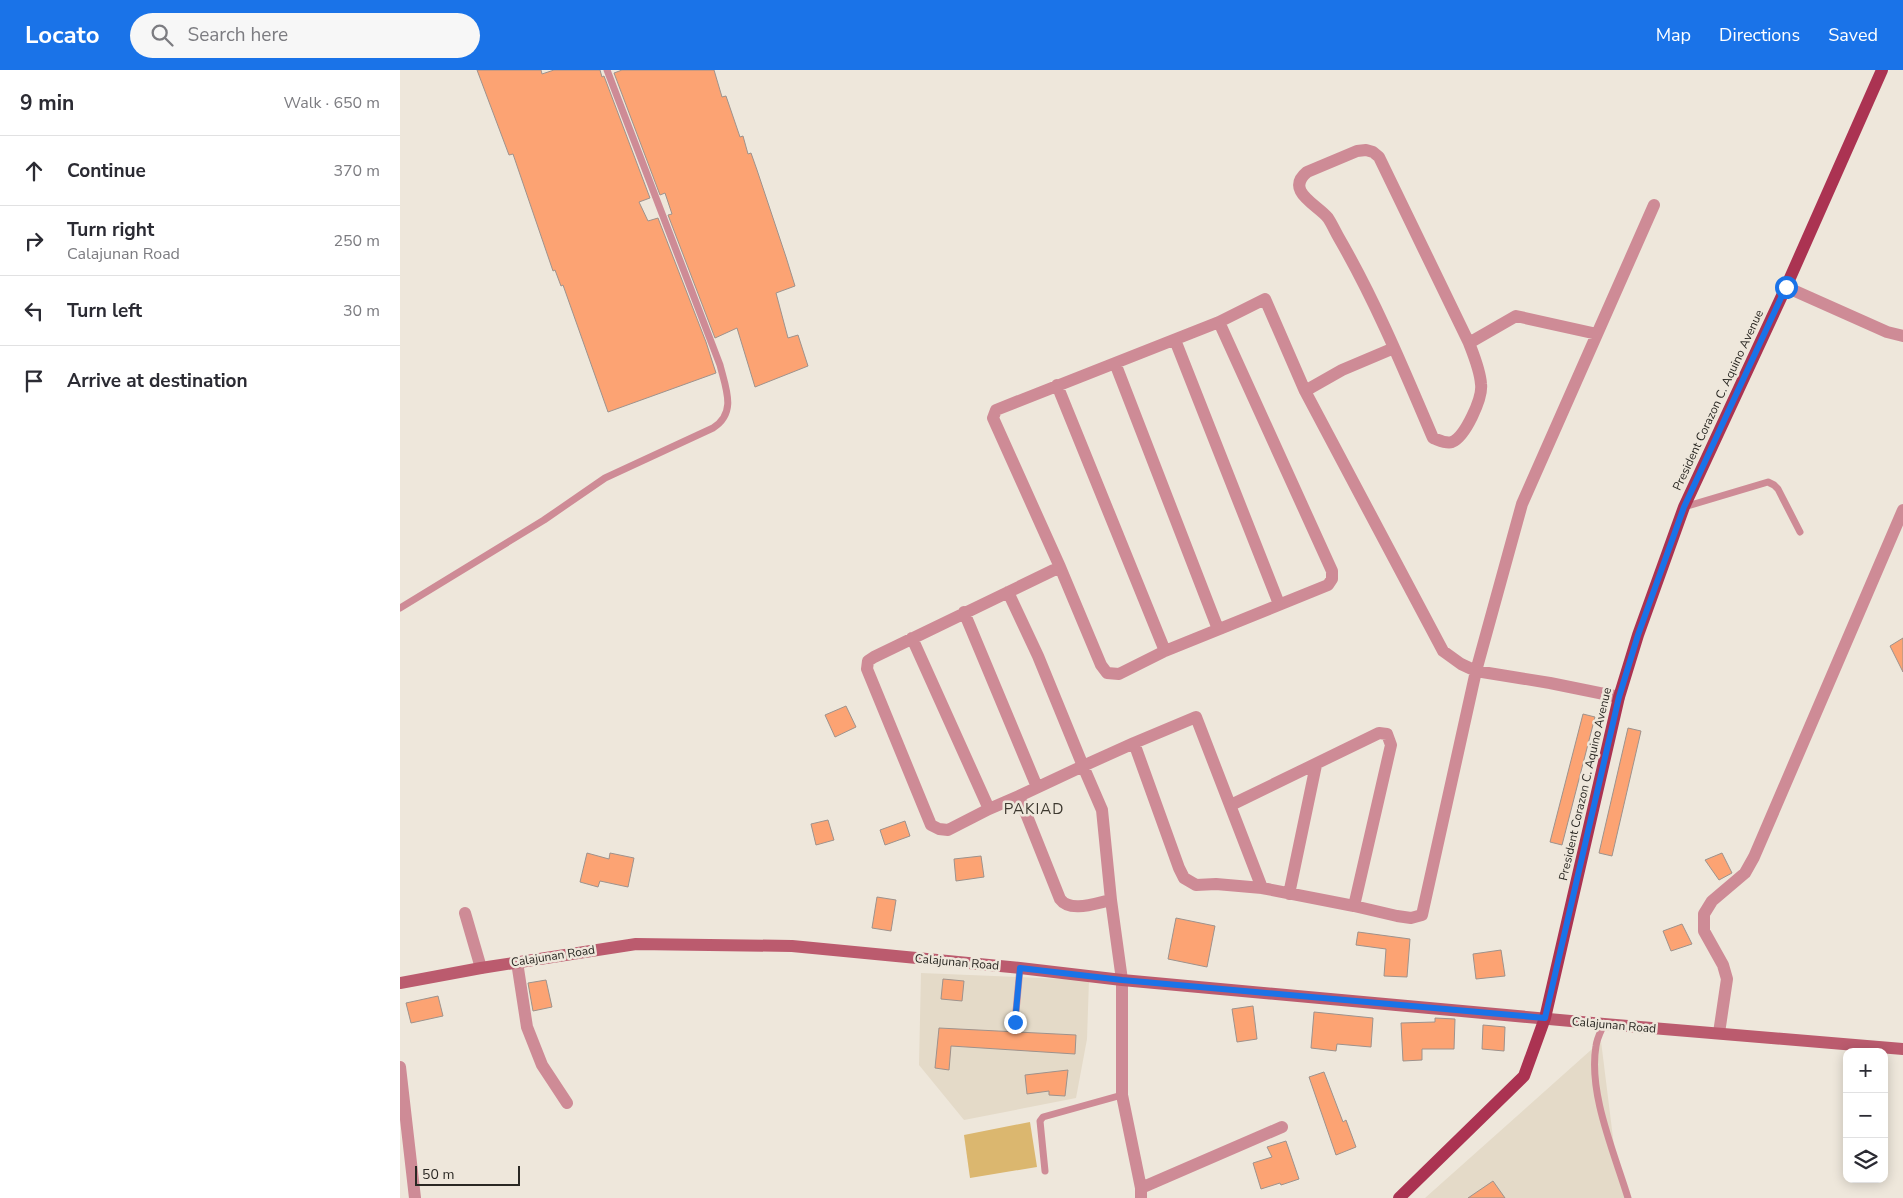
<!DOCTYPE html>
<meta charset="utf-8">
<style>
body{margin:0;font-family:"Nunito Sans",sans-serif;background:#f7f7f7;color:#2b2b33}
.controls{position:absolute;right:15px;bottom:15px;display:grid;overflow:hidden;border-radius:10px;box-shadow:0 2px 12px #0003}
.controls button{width:45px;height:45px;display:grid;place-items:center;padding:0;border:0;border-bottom:1px solid #e1e1e2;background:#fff;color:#2b2b33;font:25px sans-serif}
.scale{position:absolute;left:15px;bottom:12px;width:105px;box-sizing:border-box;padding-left:5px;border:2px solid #2a2823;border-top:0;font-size:14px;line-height:18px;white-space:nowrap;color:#2a2823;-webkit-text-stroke:4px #eee7db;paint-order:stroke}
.stop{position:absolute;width:15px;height:15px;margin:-11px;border:4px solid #1a73e8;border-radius:50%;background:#fff}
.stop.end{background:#1a73e8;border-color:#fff;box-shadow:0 1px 5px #0008}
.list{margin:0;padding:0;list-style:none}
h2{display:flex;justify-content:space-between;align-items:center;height:65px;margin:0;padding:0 20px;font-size:21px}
h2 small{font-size:16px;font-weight:400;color:#7c7c81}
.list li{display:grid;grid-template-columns:32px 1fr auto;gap:15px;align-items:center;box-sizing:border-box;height:70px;padding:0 20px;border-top:1px solid #e1e1e2}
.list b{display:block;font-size:19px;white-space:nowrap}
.list p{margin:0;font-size:16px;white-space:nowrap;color:#7c7c81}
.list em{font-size:16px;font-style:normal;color:#7c7c81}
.icon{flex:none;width:28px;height:28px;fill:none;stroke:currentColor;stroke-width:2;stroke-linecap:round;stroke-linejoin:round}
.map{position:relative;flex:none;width:1503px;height:1128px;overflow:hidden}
header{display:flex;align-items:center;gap:30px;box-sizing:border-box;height:70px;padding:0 25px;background:#1a73e8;color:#fff}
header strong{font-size:24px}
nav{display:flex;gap:28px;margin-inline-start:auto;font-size:18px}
.search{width:350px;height:45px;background:#f7f7f7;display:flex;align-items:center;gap:12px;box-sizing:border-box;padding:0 18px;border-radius:28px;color:#7c7c81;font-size:19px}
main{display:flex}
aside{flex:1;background:#fff}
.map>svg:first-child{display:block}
</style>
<header>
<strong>Locato</strong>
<div class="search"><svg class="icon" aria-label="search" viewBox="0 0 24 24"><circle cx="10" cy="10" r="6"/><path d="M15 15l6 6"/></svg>Search here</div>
<nav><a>Map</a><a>Directions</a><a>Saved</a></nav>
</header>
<main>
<aside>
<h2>9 min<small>Walk · 650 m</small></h2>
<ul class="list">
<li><svg class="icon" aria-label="ahead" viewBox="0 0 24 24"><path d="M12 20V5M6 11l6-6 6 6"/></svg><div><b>Continue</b></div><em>370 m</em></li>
<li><svg class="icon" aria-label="right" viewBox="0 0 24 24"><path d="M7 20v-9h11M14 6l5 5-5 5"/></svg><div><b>Turn right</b><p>Calajunan Road</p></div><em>250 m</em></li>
<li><svg class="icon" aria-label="left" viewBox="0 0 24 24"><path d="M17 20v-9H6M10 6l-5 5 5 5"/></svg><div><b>Turn left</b></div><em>30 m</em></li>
<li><svg class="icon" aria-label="arrive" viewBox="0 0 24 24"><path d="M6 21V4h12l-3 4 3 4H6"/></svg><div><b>Arrive at destination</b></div></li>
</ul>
</aside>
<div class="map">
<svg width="1503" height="1128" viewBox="0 0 1503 1128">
<rect width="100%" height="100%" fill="#eee7db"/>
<path fill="#e4dac8" d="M521,903L689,910L687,969L676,1028L564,1050L519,995Z
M1201,971L1217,1100L1226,1128H1025Z"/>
<path fill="#dbb76f" d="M630,1052L637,1097L570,1108L564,1065Z"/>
<path fill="#fca373" stroke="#9e928c" d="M77,0H141L142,4L154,0H200L202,7L204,6L250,128L239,132L248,151L258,148L306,272L316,303L208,342L163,215L161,216L155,200L153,201L113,84L109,85Z
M222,0H314L322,27L326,26L340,67L343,66L348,84L351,83L357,100L386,187L395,216L376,223L388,268L398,265L408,296L355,317L337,258L315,268L268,145L272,144L265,123L260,125L214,3Z
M1503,568V602L1490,576Z
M446,636L456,657L435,667L425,645Z
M1183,644L1195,647L1162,775L1150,772Z
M1228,658L1241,661L1212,786L1199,783Z
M428,750L434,770L416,775L411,754Z
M505,751L510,766L485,775L480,760Z
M187,783L209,789L210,783L234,788L228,817L200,811L198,817L180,812Z
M1322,783L1332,803L1319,810L1305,790Z
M581,786L584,807L556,811L554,789Z
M477,827L496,830L491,861L472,858Z
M776,848L815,856L807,897L768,889Z
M1282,854L1292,874L1271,881L1263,861Z
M958,862L1010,869L1007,907L984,906L986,879L956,875Z
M1101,880L1105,906L1076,909L1073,884Z
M543,909L564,911L562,931L541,929Z
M146,910L152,937L133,941L128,913Z
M38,926L43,946L11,953L6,933Z
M853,936L857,969L837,972L832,939Z
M914,942L973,948L971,977L937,974L936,981L911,978Z
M1035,948L1055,949L1054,979H1022V990L1003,991L1001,953L1035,952Z
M1083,955L1105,957L1104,981L1082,979Z
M539,958L676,965L675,984L551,976L549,1000L535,998Z
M668,1000L665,1026L649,1025V1021L627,1024L625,1005Z
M924,1002L943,1052L946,1050L956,1077L936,1085L909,1007Z
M886,1071L899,1109L881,1115L880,1113L861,1119L853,1093L872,1087L867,1077Z
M1093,1111L1105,1128H1068Z"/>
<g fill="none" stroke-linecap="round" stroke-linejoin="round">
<path stroke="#ce8b96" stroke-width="7" d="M1284,437L1368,412L1374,415L1378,419L1400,462
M0,538L144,450L205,408L313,358C337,343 326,319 320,295L207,0
M615,952L620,898
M1204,954C1201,961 1197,968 1196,976C1188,1023 1214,1082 1228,1128
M645,1101L640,1051L643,1047L722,1025"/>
<path stroke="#ce8b96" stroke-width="12" d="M966,80L973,82L979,87L1069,273C1074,286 1080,300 1081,314C1083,328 1065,367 1052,372C1046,374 1039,370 1033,368C1004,300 976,232 939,168C935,161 932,154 928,148C918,135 884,121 907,102L957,81Z
M1386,217L1487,262L1503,266
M819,252L932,501V509L928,515L765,581L719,604L707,603L701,595L660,497L593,348L596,340L819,252L865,229L905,321L1043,581L1061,594L1076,601L1150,613L1219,627
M775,270L879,534
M1069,273L1116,246L1197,264
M715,293L818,559
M657,315L765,581
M905,321L942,300L994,278
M660,497L474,587L468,591L467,599L531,755L539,759L548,760L589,739L619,726L660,829C670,843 696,833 711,830L722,910V1025L741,1118V1128
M608,522L638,586L683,696L734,673
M564,542L637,717
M512,568L589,739
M619,726L683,696L702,740L711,830
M831,735L979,663L987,664L991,675L954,836
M862,818L796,647L734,673L779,798L784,808L796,815L816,814L862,818L954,836L997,846L1011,848L1022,845L1076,601L1122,434L1254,135
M889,824L916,695
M65,843L81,898
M117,892L127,957L142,995L167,1033
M1319,963L1327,909L1323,895L1304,861V844L1312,831L1345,803L1354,787L1503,440
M0,997L15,1128
M741,1118L882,1057"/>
<path stroke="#bb5b6e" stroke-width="12" d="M0,913L81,898L236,874L392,876L620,898L722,910L1204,954L1503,979"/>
<path stroke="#ab3352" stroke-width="12" d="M999,1128L1124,1006L1145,948L1219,627L1238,565L1284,437L1386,217L1482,0"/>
</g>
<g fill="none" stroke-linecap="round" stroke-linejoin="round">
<path stroke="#1a73e8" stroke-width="6" d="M615,952L620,898L722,910L1145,948L1219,627L1238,565L1284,437L1386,217"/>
</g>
<g text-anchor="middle" stroke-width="5" stroke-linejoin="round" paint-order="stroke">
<g font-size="12" fill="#2a2823" stroke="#eee7db">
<text transform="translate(1318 330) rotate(-65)" y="4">President Corazon C. Aquino Avenue</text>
<text transform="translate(1185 714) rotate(-77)" y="4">President Corazon C. Aquino Avenue</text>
<text transform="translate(153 886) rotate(-9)" y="4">Calajunan Road</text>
<text transform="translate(557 892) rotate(5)" y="4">Calajunan Road</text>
<text transform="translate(1214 955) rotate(5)" y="4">Calajunan Road</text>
</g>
<g font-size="15" letter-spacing="1" fill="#3e3930" stroke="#eee7db">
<text x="634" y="744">PAKIAD</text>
</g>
</g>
</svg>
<div class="controls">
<button>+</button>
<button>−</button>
<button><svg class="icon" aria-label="layers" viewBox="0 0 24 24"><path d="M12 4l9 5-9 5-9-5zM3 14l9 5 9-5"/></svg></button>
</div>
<div class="scale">50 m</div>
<div class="stop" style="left:1386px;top:217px"></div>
<div class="stop end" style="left:615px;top:952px"></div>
</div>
</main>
